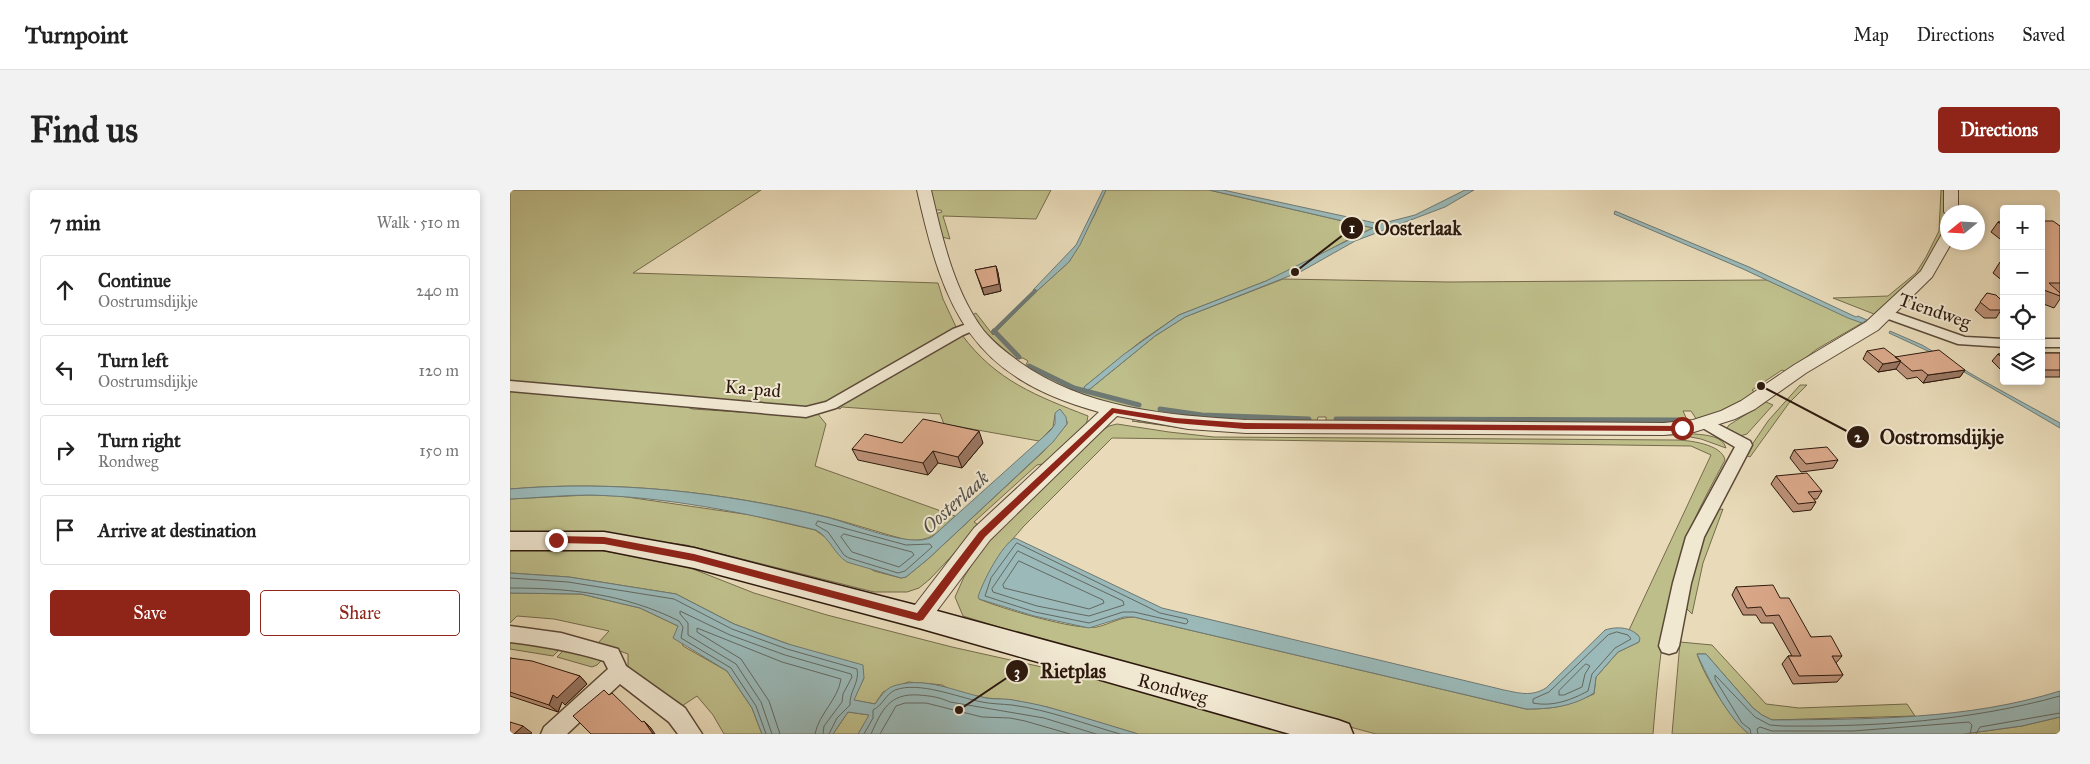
<!DOCTYPE html>
<meta charset="utf-8">
<style>
body{margin:0;font-family:"IM FELL Great Primer",serif;background:#f2f2f2;color:#222}
.controls{position:absolute;right:15px;top:15px;display:grid;overflow:hidden;border-radius:5px;box-shadow:0 2px 8px #0003}
.controls button{width:45px;height:45px;display:grid;place-items:center;padding:0;border:0;border-bottom:1px solid #e0e0e0;background:#fff;color:#222;font:25px sans-serif}
.compass{position:absolute;left:1430px;top:15px;width:45px;height:45px;border-radius:50%;background:#fff;box-shadow:0 2px 8px #0003;rotate:252deg}
.stop{position:absolute;width:15px;height:15px;margin:-11px;border:4px solid #8f2418;border-radius:50%;background:#fff}
.stop.end{background:#8f2418;border-color:#fff;box-shadow:0 1px 5px #0008}
.list{margin:0;padding:0;list-style:none}
h2{display:flex;justify-content:space-between;align-items:center;height:65px;margin:0;padding:0 20px;font-size:21px}
h2 small{font-size:16px;font-weight:400;color:#767676}
.list li{display:grid;grid-template-columns:32px 1fr auto;gap:15px;align-items:center;box-sizing:border-box;height:70px;margin:0 10px 10px;padding:0 10px;border:1px solid #e0e0e0;border-radius:5px}
.list b{display:block;font-size:19px;white-space:nowrap}
.list p{margin:0;font-size:16px;white-space:nowrap;color:#767676}
.list em{font-size:16px;font-style:normal;color:#767676}
.actions{display:flex;gap:10px;padding:15px 20px}
.actions a{flex:1;padding:11px 0;border:1px solid #8f2418;border-radius:5px;text-align:center;font-size:18px;color:#8f2418}
.actions .main{background:#8f2418;color:#fff}
.icon{flex:none;width:28px;height:28px;fill:none;stroke:currentColor;stroke-width:2;stroke-linecap:round;stroke-linejoin:round}
.map{position:relative;flex:none;width:1550px;height:544px;overflow:hidden;border-radius:5px}
header{display:flex;align-items:center;gap:30px;box-sizing:border-box;height:70px;padding:0 25px;background:#fff;border-bottom:1px solid #e0e0e0}
header strong{font-size:24px}
nav{display:flex;gap:28px;margin-inline-start:auto;font-size:18px}
.intro{display:flex;align-items:center;justify-content:space-between;box-sizing:border-box;height:120px;padding:0 30px}
h1{margin:0;font-size:35px}
.button{padding:12px 22px;border-radius:5px;background:#8f2418;color:#fff;font-size:18px;font-weight:700}
main{display:flex;gap:30px;padding:0 30px}
aside{flex:1;background:#fff;border-radius:5px;box-shadow:0 2px 8px #0003}
.map>svg:first-child{display:block}
</style>
<header>
<strong>Turnpoint</strong>
<nav><a>Map</a><a>Directions</a><a>Saved</a></nav>
</header>
<div class="intro"><h1>Find us</h1><a class="button">Directions</a></div>
<main>
<aside>
<h2>7 min<small>Walk · 510 m</small></h2>
<ul class="list">
<li><svg class="icon" aria-label="ahead" viewBox="0 0 24 24"><path d="M12 20V5M6 11l6-6 6 6"/></svg><div><b>Continue</b><p>Oostrumsdijkje</p></div><em>240 m</em></li>
<li><svg class="icon" aria-label="left" viewBox="0 0 24 24"><path d="M17 20v-9H6M10 6l-5 5 5 5"/></svg><div><b>Turn left</b><p>Oostrumsdijkje</p></div><em>120 m</em></li>
<li><svg class="icon" aria-label="right" viewBox="0 0 24 24"><path d="M7 20v-9h11M14 6l5 5-5 5"/></svg><div><b>Turn right</b><p>Rondweg</p></div><em>150 m</em></li>
<li><svg class="icon" aria-label="arrive" viewBox="0 0 24 24"><path d="M6 21V4h12l-3 4 3 4H6"/></svg><div><b>Arrive at destination</b></div></li>
</ul>
<div class="actions"><a class="main">Save</a><a>Share</a></div>
</aside>
<div class="map">
<svg width="1550" height="544" viewBox="0 0 1550 544">
<rect width="100%" height="100%" fill="#e9dbb9"/>
<filter id="stains"><feTurbulence type="fractalNoise" baseFrequency=".004" numOctaves="4"/><feColorMatrix values="0 0 0 0 .2 0 0 0 0 .09 0 0 0 0 .02 0 0 0 .5 -.17"/></filter>
<radialGradient id="worn" r=".72"><stop offset=".6" stop-color="#630" stop-opacity="0"/><stop offset="1" stop-color="#630" stop-opacity=".3"/></radialGradient>
<path fill="#bebe8a" stroke="#756b4c" fill-rule="evenodd" d="M0,0H251L123,83L428,93L433,109L447,139L320,212L298,218L0,193Z
M421,0H541L526,29L433,26L440,49L432,47L425,24L432,22L431,20H425Z
M596,0H699L863,38L843,47L788,77L756,91L669,125L630,152L574,197L576,200L580,199L645,146L675,127L773,89L937,92L1257,90L1352,133L1307,159L1277,182L1272,180L1242,200L1246,203L1205,225L1187,230L1181,221H1173L1178,232L1168,233L816,231V227H808L807,231C713,235 596,227 514,178L518,171L513,168L501,169L479,149L462,125L466,123L483,145L519,108L559,72L584,26Z
M1431,0H1436C1435,13 1436,26 1433,39C1426,76 1391,102 1364,124L1323,108L1378,106L1406,83L1416,67L1429,41Z
M452,145C486,191 527,206 578,226L576,236L538,273L527,275L464,332L470,336L420,389L409,398L397,402H364L176,355L114,347L0,344V309L78,305L110,306L241,325L305,340L364,381L391,388L396,387L418,369L534,261L557,234V231L548,221L545,225L543,237L529,251L434,234L430,224L332,217L330,219L323,217Z
M1290,195H1297L1279,213L1240,267L1235,265L1258,231Z
M0,199L168,214L183,219L229,222L307,223L316,234L305,276L445,326C428,342 422,352 397,350C370,343 344,334 317,327C213,302 106,290 0,299Z
M1256,212L1263,215L1237,244L1230,246L1219,241L1217,238L1219,235Z
M622,231L678,238L1185,244C1196,245 1213,246 1216,258L1191,249L1170,245L758,243L679,239Z
M607,234L659,242L704,247L1165,250C1178,250 1212,254 1215,270C1204,291 1192,312 1182,335C1155,401 1149,473 1143,544H866L616,476L453,426L445,407L454,387L479,347L586,245L599,236ZM602,248L1181,256L1201,265L1119,440L1128,445L1129,452L1108,462L1086,487L1084,504C1056,516 1046,519 1016,519L624,427C610,427 600,434 587,437C567,441 490,418 469,409C477,394 483,376 492,362C499,352 506,346 513,337Z
M1213,319L1193,373L1182,424L1176,418L1186,369L1205,320Z
M0,358L88,360L130,367L178,377L244,403L317,425L442,457L617,496L788,544H628L537,517L502,510L476,508L443,501L432,495L423,494L398,492L373,502L365,514L343,510L354,488L278,454L224,434L166,404L59,387L0,383Z
M0,403L71,404L130,418L168,436L173,456L217,481L242,518L252,544H214L203,525L187,506L169,518L118,478V464L88,453L99,441L44,429L7,426L0,433Z
M0,451L50,459L43,466L0,459Z
M1170,452L1202,455L1256,514L1289,518L1397,514L1405,526L1262,530L1252,525L1243,518L1196,464H1187C1194,486 1221,530 1239,544H1162Z
M54,460L92,470L87,475L82,477L47,467Z
M338,522L360,525L348,544H323Z
M1550,527V544H1453L1512,536Z"/>
<path fill="#9ab9b8" stroke="#6e7974" d="M593,0H596L570,55L559,72L527,101L523,100L566,55Z
M699,0H713L870,34L905,25L955,0H964L935,17L845,51L792,81L675,127L645,146L580,199L575,200L574,197L613,165L669,125L756,91L863,38Z
M1105,21L1239,77L1346,127L1348,126L1357,130L1352,133L1338,128L1233,79L1104,24Z
M1380,141L1412,155L1470,189L1550,233V238L1420,162L1379,143Z
M550,219L556,227L557,234L543,252L418,369L396,387L391,388L337,372C324,364 320,348 306,340C232,322 156,307 80,305C53,305 26,308 0,309V299C106,290 213,302 316,327C341,333 401,359 422,347L541,240L545,234V223Z
M505,348L652,418L994,500C1009,503 1021,507 1036,498L1095,440C1107,436 1123,437 1130,448L1129,452L1108,462L1086,487L1084,503C1062,517 1040,519 1016,519L624,427H614L579,438L524,426L469,409L468,407C472,393 492,354 505,348Z
M0,383L59,387L166,404L224,434L278,454L353,475L354,488L344,510L365,514C371,506 376,497 387,495C416,487 444,501 472,507C482,510 493,508 503,510C514,512 526,514 537,517C567,525 598,535 628,544H348L359,525L338,522L323,544H252L242,518L217,481L163,448L168,436L130,418L71,404L0,403Z
M1187,464H1196L1243,518L1252,525L1262,530C1359,529 1457,530 1550,501V527L1512,536L1453,544H1239C1217,527 1199,490 1187,464Z"/>
<g fill="none" stroke-linecap="round" stroke-linejoin="round">
<path stroke="#636862" stroke-width="1" d="M308,331L396,355L420,354L422,357L395,381L388,383L339,368L334,365L318,342L306,335Z
M334,344L402,362L404,365L389,377L342,362L331,347Z
M507,353L650,423L677,429L678,432L676,434L624,422H613L579,433L525,422L475,406L481,388Z
M508,361L613,411L614,415L579,426L527,416L483,402L482,399Z
M509,371L593,410L594,413L579,419L494,398L493,395Z
M0,388L58,392L164,409L222,439L277,459L347,479C350,492 339,502 340,515L327,528L319,544
M0,398C60,398 115,404 169,431L173,437L171,448L221,478L246,516L256,544
M1107,442L1118,445L1121,449L1105,458L1082,484L1078,501C1061,510 1043,517 1023,513V509L1039,502L1098,445Z
M1076,474L1080,476L1075,484L1072,497L1054,505H1049V501Z
M262,544L251,512L226,474L178,445V433L170,424V421L220,445L275,465L341,484L342,487L333,504L332,512L314,536L313,544
M270,544L259,511L231,469L187,442V438L272,472L331,489C328,510 309,523 305,544
M354,544L363,528V520C373,515 375,505 385,500C409,491 447,507 472,512C482,514 492,514 502,515C539,520 575,534 610,544
M361,544C372,520 379,503 409,505C421,506 429,507 440,512L534,528L586,544
M370,544L386,516L395,513H416L472,527L500,528L515,531L560,544
M1241,544L1240,539L1232,533L1205,489V485L1245,527L1260,535L1272,536C1366,537 1460,531 1550,506
M1248,544L1247,539L1250,537L1262,541H1343L1459,532L1462,535L1460,544
M1466,544L1470,537L1550,523"/>
<path stroke="#6e7974" stroke-width="4" d="M483,142L525,101"/>
<path stroke="#6e7974" stroke-width="5" d="M484,141L509,167
M519,176L564,198L629,215
M650,219L692,225L799,229
M826,229L1169,230"/>
<defs>
<path id="minor" d="M1375,119L1455,147L1494,149V157L1448,154L1370,126L1368,123Z
M462,132L469,136L467,139L453,145L326,218L296,227L0,201V191L296,217L316,212L443,139Z
M1531,149H1550V157H1531Z
M1196,228L1240,251L1242,255L1194,347L1181,393L1169,456L1166,462L1159,464L1152,462L1149,456L1163,393L1176,347L1225,257L1191,237L1188,233L1191,229Z
M0,436L51,443L108,459L116,476L175,518L192,544H168L159,532L110,494L57,544H31L34,537L98,479L94,471C63,461 32,456 0,452Z"/>
<path id="tertiary" d="M407,0H421C432,47 444,102 474,141C484,153 496,162 508,171C574,219 657,225 736,230L1154,233L1183,230L1211,221L1231,211L1284,175L1356,132L1411,81L1433,42L1438,41V52H1442L1422,87L1368,140L1296,183L1245,219L1225,229L1184,242L1154,245L736,243L678,239L607,226L480,350L417,434L409,437L401,434L397,427L401,420L464,338L589,222C461,187 434,121 407,0Z
M1434,0H1448V22H1438V25L1434,22Z"/>
<path id="secondary" d="M0,342H94L184,358L409,416L828,530L839,534L843,544H780L409,438L184,378L94,360H0Z"/>
</defs>
<use href="#minor" stroke="#5b4938" stroke-width="3"/>
<use href="#tertiary" stroke="#5b4938" stroke-width="2"/>
<use href="#secondary" stroke="#2c180d" stroke-width="3"/>
<use href="#minor" fill="#f1e8d2" fill-rule="evenodd"/>
<use href="#tertiary" fill="#f1e8d2" fill-rule="evenodd"/>
<use href="#secondary" fill="#f1e8d2" fill-rule="evenodd"/>
</g>
<path fill="#bc9178" stroke="#2c180d" d="M1531,31L1550,36V109L1544,118L1531,113Z
M1488,32H1494V52L1481,42Z
M1490,72H1494V92L1483,83Z
M486,76L488,83L491,101L474,105L465,80Z
M1477,103L1491,120L1486,128H1474L1465,120Z
M1357,161L1385,167L1455,180L1450,187L1413,193L1407,187L1397,189L1386,179L1368,182L1353,169Z
M1531,163H1550V187H1531Z
M1488,164H1494V183L1482,171Z
M392,253H473L452,278L428,273L418,285L348,270L342,259Z
M1284,260L1328,270L1323,278L1291,282L1280,268Z
M1266,286L1312,301L1307,309H1303L1306,312L1301,320L1283,322L1261,294Z
M1226,397L1270,408L1301,447L1332,466L1326,473L1333,485L1327,492L1283,494L1272,474L1278,466H1282L1263,433H1251L1246,425H1233L1222,405Z
M0,468L70,486L77,494L55,515L52,512L48,522L0,506Z"/>
<path fill="#997661" stroke="#2c180d" d="M486,76L488,83L491,101L474,105L472,98Z
M1391,171L1386,179L1368,182L1373,174Z
M1455,180L1450,187L1413,193L1418,185Z
M469,241L473,253L452,278L448,267Z
M423,261L428,273L418,285L413,273Z
M70,486L77,494L55,515L52,512L48,522L39,515L43,505Z
M134,531L141,538L145,544H143Z
M13,536L22,543L20,544H4Z"/>
<path fill="#dba98b" stroke="#2c180d" d="M1531,31H1543L1550,36V93H1539L1550,103V106L1531,99V69H1535L1531,66Z
M1488,32H1494V36Z
M486,76L489,94L472,98L465,80Z
M1477,103L1486,105L1491,110V120H1480L1470,112Z
M1374,158L1391,171L1373,174L1357,161Z
M1429,160L1455,180L1418,185L1412,180L1402,181L1385,167Z
M1531,163H1550V180H1531Z
M1488,164H1494V170Z
M413,229L469,241L448,267L423,261L413,273L342,259L355,244L392,253Z
M1317,257L1328,270L1296,274L1284,260Z
M1297,283L1312,301L1298,302L1306,312L1288,314L1266,286Z
M1263,395L1270,408H1279L1301,447L1321,446L1332,466H1322L1333,485L1289,486L1278,466H1291L1269,425L1256,426L1251,417L1237,418L1226,397Z
M0,468L22,471L70,486L47,508L43,505L39,515L0,502Z
M94,500L99,505L102,503L132,532L134,531L143,544H81L63,526Z
M0,532L13,536L4,544H0Z"/>
<path fill="#8f2418" d="M602,218L665,228L735,233L1172,236L1176,238L1172,241L735,239L665,233L604,223L475,347L413,430L409,431L184,371L94,354L46,353L41,350L46,346L94,347L184,364L407,423L469,342Z"/>
<g text-anchor="middle" stroke-width="4" stroke-linejoin="round" paint-order="stroke">
<g font-size="19" fill="#2c180d" stroke="#f1e8d2">
<text transform="translate(1425 120) rotate(19)" y="7">Tiendweg</text>
<text transform="translate(243 198) rotate(5)" y="7">Ka-pad</text>
<text transform="translate(663 498) rotate(15)" y="7">Rondweg</text>
</g>
<g font-size="20" font-style="italic" fill="#525049" stroke="#f1e8d2">
<text transform="translate(445 312) rotate(-42)" y="7">Oosterlaak</text>
</g>
</g>
<path fill="none" stroke="#2c180d" stroke-width="2" d="M785 82L842 38M1251 196L1348 247M449 520L507 481"/>
<g fill="#2c180d" stroke="#f1e8d2" stroke-width="2">
<circle cx="785" cy="82" r="5"/>
<circle cx="1251" cy="196" r="5"/>
<circle cx="449" cy="520" r="5"/>
<circle cx="842" cy="38" r="12"/>
<circle cx="1348" cy="247" r="12"/>
<circle cx="507" cy="481" r="12"/>
</g>
<g font-size="15" text-anchor="middle" font-weight="bold" fill="#fff">
<text x="842" y="43">1</text>
<text x="1348" y="252">2</text>
<text x="507" y="487">3</text>
</g>
<g font-size="20" text-anchor="middle" font-weight="bold" fill="#2c180d" stroke="#f1e8d2" stroke-width="4" stroke-linejoin="round" paint-order="stroke">
<text x="908" y="45">Oosterlaak</text>
<text x="1432" y="254">Oostromsdijkje</text>
<text x="563" y="488">Rietplas</text>
</g>
<rect width="100%" height="100%" filter="url(#stains)"/>
<rect width="100%" height="100%" fill="url(#worn)"/>
</svg>
<div class="controls">
<button>+</button>
<button>−</button>
<button><svg class="icon" aria-label="locate" viewBox="0 0 24 24"><circle cx="12" cy="12" r="6"/><path d="M12 2v4M12 18v4M2 12h4M18 12h4"/></svg></button>
<button><svg class="icon" aria-label="layers" viewBox="0 0 24 24"><path d="M12 4l9 5-9 5-9-5zM3 14l9 5 9-5"/></svg></button>
</div>
<svg class="compass" viewBox="-18 -18 36 36"><path d="M0-13l5 13h-10z" fill="#e53935"/><path d="M0 13l5-13h-10z" fill="#767676"/></svg>
<div class="stop" style="left:1172px;top:238px"></div>
<div class="stop end" style="left:46px;top:350px"></div>
</div>
</main>
